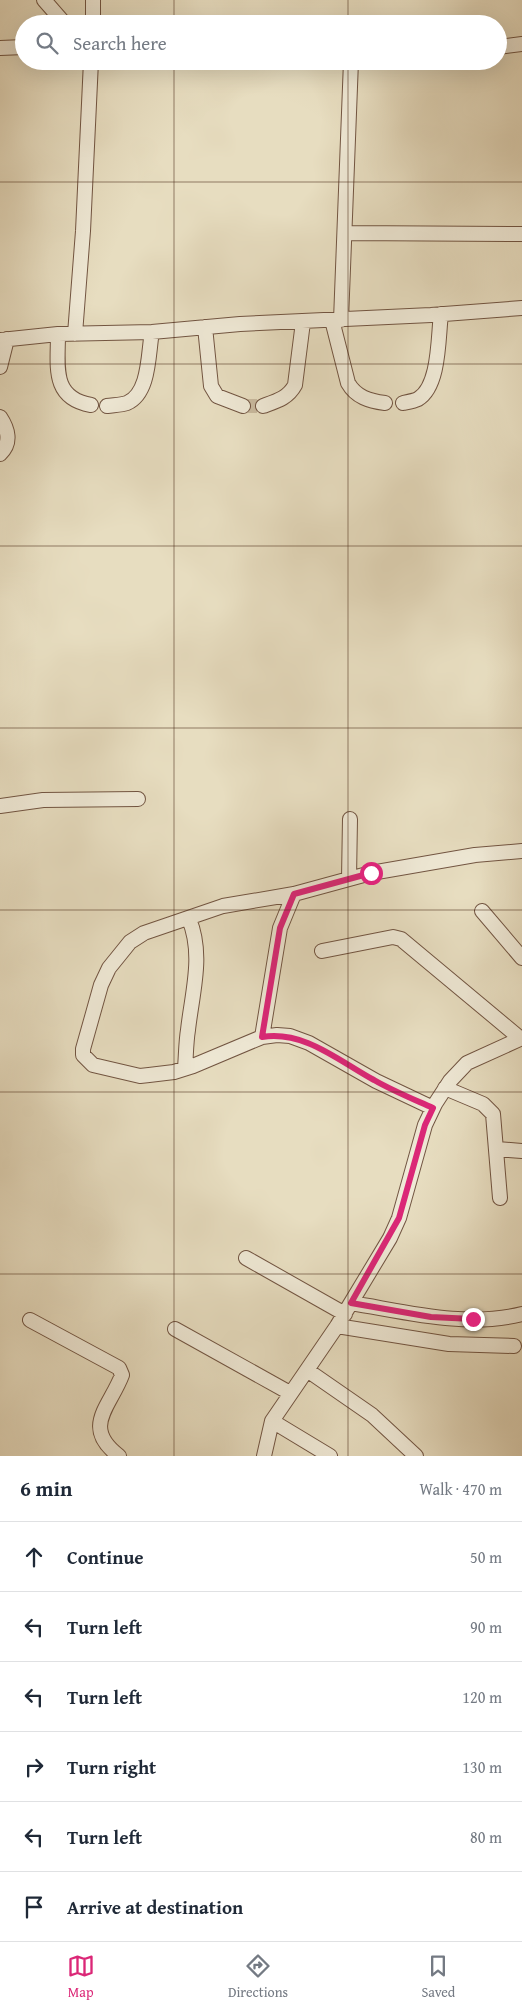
<!DOCTYPE html>
<meta charset="utf-8">
<style>
body{margin:0;font-family:"Gentium Book Plus",serif;background:#f6f6f7;color:#1f2937}
.stop{position:absolute;width:15px;height:15px;margin:-11px;border:4px solid #db2777;border-radius:50%;background:#fff}
.stop.end{background:#db2777;border-color:#fff;box-shadow:0 1px 5px #0008}
.list{margin:0;padding:0;list-style:none}
h2{display:flex;justify-content:space-between;align-items:center;height:65px;margin:0;padding:0 20px;font-size:21px}
h2 small{font-size:16px;font-weight:400;color:#747a83}
.list li{display:grid;grid-template-columns:32px 1fr auto;gap:15px;align-items:center;box-sizing:border-box;height:70px;padding:0 20px;border-top:1px solid #e0e1e3}
.list b{display:block;font-size:19px;white-space:nowrap}
.list em{font-size:16px;font-style:normal;color:#747a83}
.icon{flex:none;width:28px;height:28px;fill:none;stroke:currentColor;stroke-width:2;stroke-linecap:round;stroke-linejoin:round}
.map{position:relative;flex:none;width:522px;height:1456px;overflow:hidden}
.search{position:absolute;background:#fff;box-shadow:0 5px 20px #0002;left:15px;right:15px;top:15px;height:55px;display:flex;align-items:center;gap:12px;box-sizing:border-box;padding:0 18px;border-radius:28px;color:#747a83;font-size:19px}
.sheet{height:485px;background:#fff}
nav{display:flex;justify-content:space-around;align-items:center;box-sizing:border-box;height:70px;border-top:1px solid #e0e1e3;background:#fff;font-size:14px;color:#747a83}
nav a{display:grid;justify-items:center;gap:2px}
nav .on{color:#db2777}
.map>svg:first-child{display:block}
</style>
<div class="map">
<svg width="522" height="1456" viewBox="0 0 522 1456">
<rect width="100%" height="100%" fill="#e7ddc0"/>
<filter id="stains"><feTurbulence type="fractalNoise" baseFrequency=".004" numOctaves="4"/><feColorMatrix values="0 0 0 0 .2 0 0 0 0 .09 0 0 0 0 .02 0 0 0 .5 -.17"/></filter>
<radialGradient id="worn" r=".72"><stop offset=".6" stop-color="#630" stop-opacity="0"/><stop offset="1" stop-color="#630" stop-opacity=".3"/></radialGradient>
<g fill="none" stroke-linecap="round" stroke-linejoin="round">
<path stroke="#c8b99e" stroke-width="14" stroke-dasharray="14 7" stroke-linecap="butt" d="M243,406H263"/>
<defs>
<path id="minor" d="M44,0L65,24
M93,24V0
M498,47L522,44
M0,48L24,47
M345,233L522,234
M332,320L348,383C356,397 369,401 385,403
M341,320L351,61
M205,327L211,386L217,396L243,406
M58,334C58,366 51,398 91,405
M75,334L83,231L91,61
M0,340L58,334L152,332L240,324L431,315L522,308
M0,367L7,339
M403,403C408,402 414,401 418,399C440,386 438,336 441,314
M107,406C113,405 121,405 127,403C150,393 148,353 152,332
M263,406C277,401 288,398 295,385L303,322
M0,417C8,429 12,443 0,454
M0,806L43,800L138,799
M349,878L350,819
M482,911L522,958
M322,951L393,937L401,939L521,1039
M262,1037L280,928L294,894
M185,1068C186,1056 186,1042 188,1030C192,993 204,955 189,919
M445,1088L483,1104L493,1114L500,1198
M433,1108L376,1081L309,1043L290,1036L277,1035L262,1037L193,1066L174,1072L149,1075L140,1076L93,1065L83,1055V1049L101,985L109,968L130,942L144,933L223,906L294,894L371,873L475,855L522,851
M497,1149L522,1151
M246,1258L345,1314
M351,1303C407,1312 466,1328 522,1314
M30,1320L119,1368L122,1375C110,1407 81,1427 119,1456
M337,1326L449,1344L514,1346
M175,1329L290,1393
M307,1370L372,1415L416,1456
M272,1421L330,1456
M264,1456L272,1421L337,1326L390,1238L399,1218L425,1125L435,1104L450,1081L467,1063L522,1038"/>
</defs>
<use href="#minor" stroke="#725542" stroke-width="16"/>
<use href="#minor" stroke="#efe9d6" stroke-width="14"/>
</g>
<g fill="none" stroke-linecap="round" stroke-linejoin="round">
<path stroke="#db2777" stroke-width="6" d="M371,873L294,894L280,928L262,1037C304,1030 339,1061 374,1080C393,1091 413,1099 433,1108L425,1125L399,1218L351,1303L431,1317L473,1319"/>
</g>
<path fill="none" stroke="#4b2818" stroke-width="1" stroke-opacity="0.55" d="M174,0V24M348,0V24M174,61V1456M348,61V1456M0,182H522M0,364H522M0,546H522M0,728H522M0,910H522M0,1092H522M0,1274H522"/>
<rect width="100%" height="100%" filter="url(#stains)"/>
<rect width="100%" height="100%" fill="url(#worn)"/>
</svg>
<div class="stop" style="left:371px;top:873px"></div>
<div class="stop end" style="left:473px;top:1319px"></div>
<div class="search"><svg class="icon" aria-label="search" viewBox="0 0 24 24"><circle cx="10" cy="10" r="6"/><path d="M15 15l6 6"/></svg>Search here</div>
</div>
<section class="sheet">
<h2>6 min<small>Walk · 470 m</small></h2>
<ul class="list">
<li><svg class="icon" aria-label="ahead" viewBox="0 0 24 24"><path d="M12 20V5M6 11l6-6 6 6"/></svg><div><b>Continue</b></div><em>50 m</em></li>
<li><svg class="icon" aria-label="left" viewBox="0 0 24 24"><path d="M17 20v-9H6M10 6l-5 5 5 5"/></svg><div><b>Turn left</b></div><em>90 m</em></li>
<li><svg class="icon" aria-label="left" viewBox="0 0 24 24"><path d="M17 20v-9H6M10 6l-5 5 5 5"/></svg><div><b>Turn left</b></div><em>120 m</em></li>
<li><svg class="icon" aria-label="right" viewBox="0 0 24 24"><path d="M7 20v-9h11M14 6l5 5-5 5"/></svg><div><b>Turn right</b></div><em>130 m</em></li>
<li><svg class="icon" aria-label="left" viewBox="0 0 24 24"><path d="M17 20v-9H6M10 6l-5 5 5 5"/></svg><div><b>Turn left</b></div><em>80 m</em></li>
<li><svg class="icon" aria-label="arrive" viewBox="0 0 24 24"><path d="M6 21V4h12l-3 4 3 4H6"/></svg><div><b>Arrive at destination</b></div></li>
</ul>
</section>
<nav>
<a class="on"><svg class="icon" aria-label="map" viewBox="0 0 24 24"><path d="M3 6l6-2 6 2 6-2v14l-6 2-6-2-6 2zM9 4v14M15 6v14"/></svg>Map</a>
<a><svg class="icon" aria-label="directions" viewBox="0 0 24 24"><path d="M12 3l9 9-9 9-9-9zM9 14v-3h6M13 9l2 2-2 2"/></svg>Directions</a>
<a><svg class="icon" aria-label="saved" viewBox="0 0 24 24"><path d="M7 4h10v16l-5-4-5 4z"/></svg>Saved</a>
</nav>
